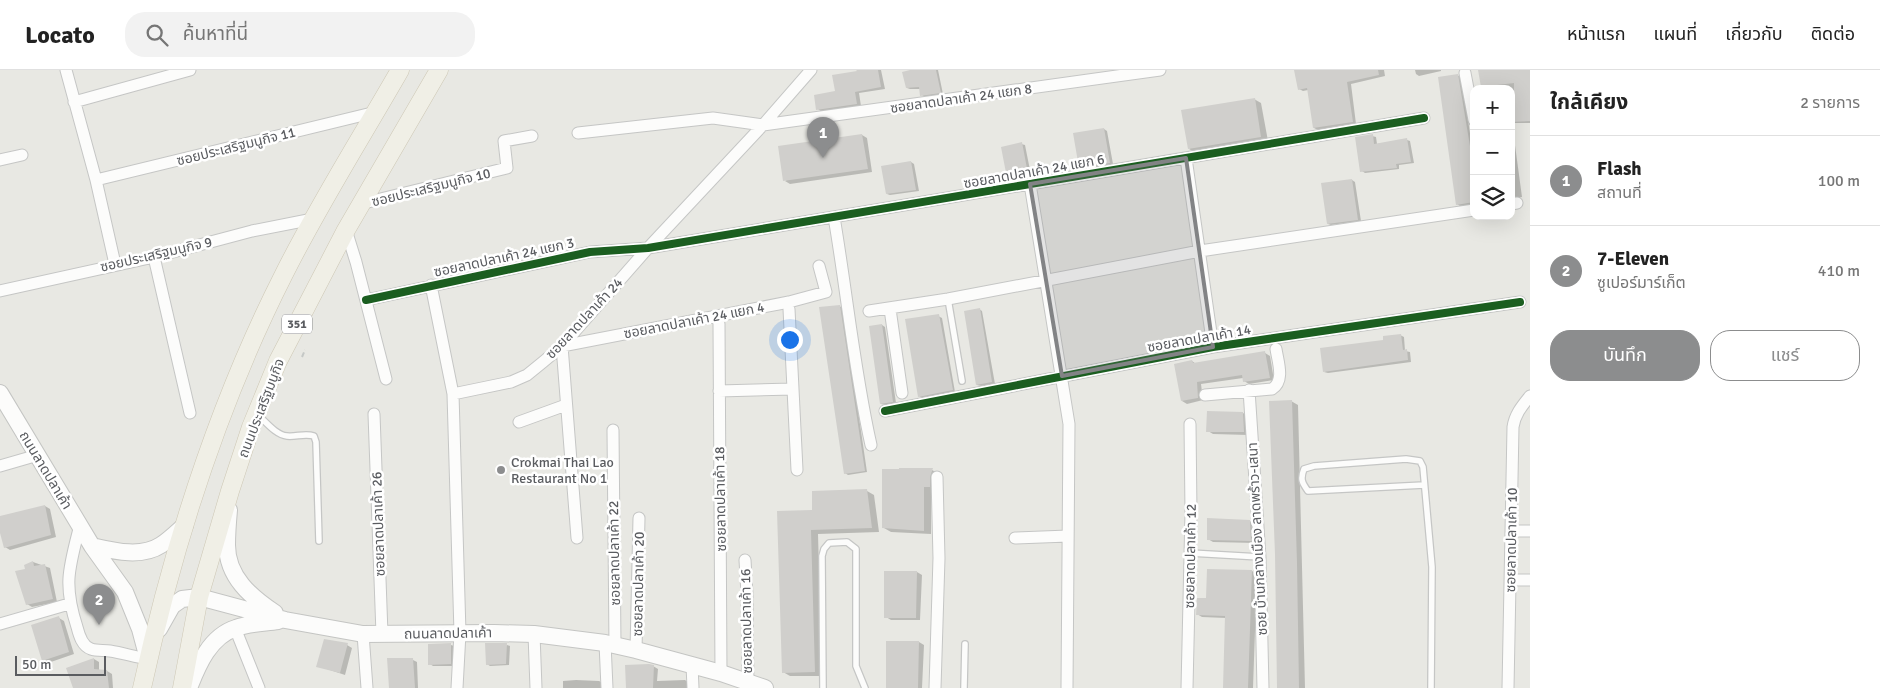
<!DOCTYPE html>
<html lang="th">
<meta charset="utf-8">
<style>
body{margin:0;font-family:Signika,"Noto Sans Thai",sans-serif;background:#f2f2f2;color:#222}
.controls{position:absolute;right:15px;top:15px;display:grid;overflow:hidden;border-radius:10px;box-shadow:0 5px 20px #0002}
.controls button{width:45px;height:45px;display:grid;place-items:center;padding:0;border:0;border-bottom:1px solid #e0e0e0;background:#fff;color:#222;font:25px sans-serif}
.scale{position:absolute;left:15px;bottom:12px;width:91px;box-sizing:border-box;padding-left:5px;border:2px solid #5a5c60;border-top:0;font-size:14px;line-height:18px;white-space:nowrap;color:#5a5c60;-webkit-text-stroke:4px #fff;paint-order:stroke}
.you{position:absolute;left:789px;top:269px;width:18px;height:18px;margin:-12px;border:4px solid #fff;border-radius:50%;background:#1a73e8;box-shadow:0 0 0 8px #1a73e833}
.badge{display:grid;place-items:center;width:32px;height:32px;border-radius:50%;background:#8c8d8e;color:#fff;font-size:16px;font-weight:700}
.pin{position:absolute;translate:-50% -41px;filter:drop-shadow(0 1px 2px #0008)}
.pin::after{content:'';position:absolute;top:26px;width:18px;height:15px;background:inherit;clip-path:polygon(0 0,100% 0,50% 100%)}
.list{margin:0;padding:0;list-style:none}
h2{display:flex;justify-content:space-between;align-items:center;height:65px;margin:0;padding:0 20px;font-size:21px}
h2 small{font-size:16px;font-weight:400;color:#767676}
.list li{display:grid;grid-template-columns:32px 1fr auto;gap:15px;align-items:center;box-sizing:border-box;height:90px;padding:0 20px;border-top:1px solid #e0e0e0}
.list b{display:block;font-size:19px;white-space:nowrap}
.list p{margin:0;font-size:16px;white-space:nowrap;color:#767676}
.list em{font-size:16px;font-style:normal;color:#767676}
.actions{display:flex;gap:10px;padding:15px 20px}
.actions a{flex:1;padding:11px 0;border:1px solid #8c8d8e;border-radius:20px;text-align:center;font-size:18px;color:#8c8d8e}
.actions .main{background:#8c8d8e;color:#fff}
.icon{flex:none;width:28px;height:28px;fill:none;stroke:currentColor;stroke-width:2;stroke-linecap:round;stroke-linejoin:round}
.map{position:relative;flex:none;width:1530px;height:618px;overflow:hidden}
header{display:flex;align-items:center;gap:30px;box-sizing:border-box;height:70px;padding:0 25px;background:#fff;border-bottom:1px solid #e0e0e0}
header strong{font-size:24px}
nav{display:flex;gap:28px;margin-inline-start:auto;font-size:18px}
.search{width:350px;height:45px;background:#f2f2f2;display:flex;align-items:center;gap:12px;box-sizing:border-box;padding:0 18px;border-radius:20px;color:#767676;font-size:19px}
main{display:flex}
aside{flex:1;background:#fff}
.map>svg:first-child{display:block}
</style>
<header>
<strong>Locato</strong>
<div class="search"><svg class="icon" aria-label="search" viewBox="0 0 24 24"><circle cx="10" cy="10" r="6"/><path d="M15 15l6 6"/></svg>ค้นหาที่นี่</div>
<nav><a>หน้าแรก</a><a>แผนที่</a><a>เกี่ยวกับ</a><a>ติดต่อ</a></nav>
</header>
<main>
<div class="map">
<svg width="1530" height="618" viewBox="0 0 1530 618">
<rect width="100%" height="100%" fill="#e8e8e3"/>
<path fill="#0003" d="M858,0H881L885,19L859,23L861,36L822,42L818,39L858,2Z
M912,0H938L943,24L925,27L922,25L920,19H910L907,18Z
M1295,0H1384L1385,6L1351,14L1356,54L1318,60L1314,58L1308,20L1303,21L1299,19Z
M1415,0H1441V1L1419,6L1416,4Z
M1480,0H1530V53H1512L1522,127L1511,129V19H1482Z
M1457,5L1461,7L1474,88V134L1460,136L1457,134Z
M1254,29L1261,33L1268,71L1196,83L1189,79Z
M1104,59L1107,61L1113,94L1084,99L1080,97Z
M862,65L867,68L872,102L790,114L785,111Z
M1372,66L1376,67L1377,74L1407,70L1410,71L1414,93L1399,95V99L1365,103L1362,101Z
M1021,74L1025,75L1031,105L1011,109L1008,108Z
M911,92L914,94L919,121L890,125L887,124Z
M1352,110L1355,112L1361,151L1331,155L1328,154Z
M839,236L843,238L867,402L848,405L845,403Z
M979,239L982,241L995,314L981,316L977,315Z
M938,246L942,248L955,322L922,328L919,326Z
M882,255L885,257L896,333L885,335L881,334Z
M1400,265L1404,267L1405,281L1410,282L1411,292L1328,303L1324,302L1385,271Z
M1265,283L1270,286L1274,310L1249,314L1244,311L1243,308L1201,314L1203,330L1187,334L1182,331L1192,291L1196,294Z
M1291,331L1298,335L1305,618H1279Z
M1243,343L1248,346V365L1213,364L1208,361Z
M932,400L939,404L936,420L931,421V464L891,462L884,458Z
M867,421L874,425L879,462L818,464L822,606H790L783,602L814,441Z
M45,436L50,439L56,467L10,480L5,477L0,459V447Z
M1250,451L1255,454L1256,473L1213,472L1208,469Z
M33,492L50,498L57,532L32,537L27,534V500Z
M1252,501L1257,504L1253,618H1224L1226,548L1202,547L1197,544L1207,529Z
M917,502L922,505L920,550H891L886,547Z
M59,548L64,551L74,584L48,593L43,590Z
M919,572L924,575L922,618H889Z
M347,575L352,578L345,605L318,596Z
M429,575H451L454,576V596H433L430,594Z
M507,575L510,576L509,595L490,596L487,594Z
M94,589L99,592V601H107L112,604L113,618H74L68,598Z
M413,590L417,592L418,618H390Z
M653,596L658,599L657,611L685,610L689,613V618H627Z
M576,610L599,611L605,614L606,618H563V611Z"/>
<path fill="#d0cfcc" d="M856,0H878L881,17L855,22L857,34L816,40L814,25L835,21L832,5L857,1Z
M910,0H936L941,23L920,26L919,17L906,18L902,2Z
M1294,0H1378L1379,5L1347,12L1353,52L1313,58L1307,18L1298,20Z
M1478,0H1530V51L1511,52V34H1514V13L1481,17Z
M1458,4L1474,100V132L1456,135L1438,7Z
M1255,28L1261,67L1188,79L1181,40Z
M1104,58L1110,93L1079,98L1073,63Z
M862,64L868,99L783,111L778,76Z
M1373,64L1374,74L1407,68L1411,92L1396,94L1397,98L1360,102L1355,67Z
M1022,72L1028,104L1007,108L1001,77Z
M911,91L916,120L886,124L881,96Z
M1352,109L1358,150L1327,154L1321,113Z
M840,235L865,401L844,404L819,237Z
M980,238L992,312L976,315L964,241Z
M939,244L953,320L918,327L905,249Z
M882,254L893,332L880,334L869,256Z
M1401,264L1403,280L1407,279L1408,290L1323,302L1320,278L1383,270V266Z
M1265,281L1270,308L1243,312L1242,305L1197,312L1198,328L1181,331L1174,294L1192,290L1193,293Z
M1292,330L1297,493L1299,618H1277L1275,484L1269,331Z
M1207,341L1243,342L1244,362H1206Z
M899,398H933L930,407V417H924V461L882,458V399H899Z
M867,419L872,458L811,460L815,602L782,603L777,441L812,440V421Z
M45,435L51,465L4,478L0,463V446Z
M1207,448L1250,450L1251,471L1207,470Z
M33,491L34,496L45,494L53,529L26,535L15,501L25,499L24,495Z
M1207,499L1252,500L1248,618H1223L1225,546L1196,545L1197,528H1206Z
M884,501H917L916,548H884Z
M59,546L69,582L42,591L31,555Z
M324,569L348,573L340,603L316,597Z
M886,571H919L918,618H886Z
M451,573V594L428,595V574Z
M485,573H507L506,594L486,595Z
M94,588V599L107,600L109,618H73L66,598Z
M387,588H413L415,618H389Z
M649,594L654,595L653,618H626L625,595Z"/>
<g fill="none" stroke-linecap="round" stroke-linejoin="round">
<defs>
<path id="service" d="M948,229L962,311
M258,345C266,352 276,365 287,366C296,367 305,363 314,366L316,372L319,471
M1424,415L1308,421C1302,413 1300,409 1304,399L1314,396L1406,389L1420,391L1423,397L1432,497L1431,618
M1190,483L1260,487
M823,618L822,486L824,479L829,473L847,472L856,479V596L865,618
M964,618L965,574"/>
<path id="minor" d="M66,0L96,110L115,194
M1465,3L1474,50
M74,32L190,0
M578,63L713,48L763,55L1160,0
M1186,88L1213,277
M0,90L22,85
M96,110L376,42
M1030,114L1069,354L1067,618
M360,134L507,98L504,71L532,66
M1511,134L1517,133
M834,147C847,223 854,300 871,375
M346,160L356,192L386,309
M154,187L190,343
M431,215L453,324
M0,221L154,187L252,161L313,149
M366,230L590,182L648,178L1424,48
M789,239L793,319
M890,239L902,323
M869,241L948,229L1200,181L1474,140
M719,254L721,603
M1249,320L1260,487L1263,618
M719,321L793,319L797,400
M1205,325L1272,319C1285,311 1278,292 1276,279
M885,341L1213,277L1520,232
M374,344L382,564
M519,352L566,335
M613,360L615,575
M0,396L38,385
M80,455C69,498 63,514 77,557C79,565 82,576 91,579C97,581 104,580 110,581C123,583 135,587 148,589
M1511,461H1530
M577,468L562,276L789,232L826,222L819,196
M1015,468L1068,466
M745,490L747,524L748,618
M1511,510H1530
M0,554L69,534
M235,558L259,618
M363,564L367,618
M534,564L536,618
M605,573L607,618
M636,580L639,448
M692,595L693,618
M457,618L460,563L453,324L511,312L527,305L543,292L562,276L648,178L763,55L811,0
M935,618L939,488L937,407
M1187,618L1191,442L1190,354
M1508,618L1513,357C1515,344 1522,336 1530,326"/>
<path id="secondary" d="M0,323L92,476L125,522L140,559L148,589
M229,440C228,451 227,463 227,475C227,507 251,527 275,543
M92,476C114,481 141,488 161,475C169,470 177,462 185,455
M159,559L172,536L182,529L199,527L285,550L363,564L494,563L534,564L605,573L636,580L721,603L765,618
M189,618C198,595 210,566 236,558C249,553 265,553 278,551"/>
<path id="primary" d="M142,618C173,476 218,334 284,204C319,134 361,68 400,0
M182,618L199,527L230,421L251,357L278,291L346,160L439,0"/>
</defs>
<use href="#service" stroke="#c5c6c5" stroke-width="8"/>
<use href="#minor" stroke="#c5c6c5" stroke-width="13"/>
<use href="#secondary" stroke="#c4c5c3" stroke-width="18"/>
<use href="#primary" stroke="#cdc7b4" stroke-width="19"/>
<path stroke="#c5c8c6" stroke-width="2" stroke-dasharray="5 2.5" stroke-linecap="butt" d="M302,287L305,280"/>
<use href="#service" stroke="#fcfcfb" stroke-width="5.5"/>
<use href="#minor" stroke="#fcfcfb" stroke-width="11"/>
<use href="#secondary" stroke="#fcfcfb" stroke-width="16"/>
<use href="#primary" stroke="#f0efe6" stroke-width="18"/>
<defs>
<path id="cycleway" d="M366,230L590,182L648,178L1424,48
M885,341L1213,277L1520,232"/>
</defs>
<use href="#cycleway" stroke="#fff" stroke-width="11"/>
<use href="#cycleway" stroke="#1b5e20" stroke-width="8"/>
</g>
<path fill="#828385" fill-opacity="0.2" stroke="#828385" stroke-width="4" stroke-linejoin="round" d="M1186,88L1213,277L1062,306L1030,114Z"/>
<circle fill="#8c8d8e" stroke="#fff" stroke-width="2" cx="501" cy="400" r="5"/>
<g text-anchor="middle" stroke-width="5" stroke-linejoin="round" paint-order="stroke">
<rect fill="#fff" stroke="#8c8d90" stroke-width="1" x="282" y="244.5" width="30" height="19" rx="4"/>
<g font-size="12" font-weight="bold" fill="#5a5c60">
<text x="297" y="258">351</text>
</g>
<g font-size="14" fill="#5a5c60" stroke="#fff">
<text transform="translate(961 28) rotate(-8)" y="5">ซอยลาดปลาเค้า 24 แยก 8</text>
<text transform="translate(236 76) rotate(-14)" y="5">ซอยประเสริฐมนูกิจ 11</text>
<text transform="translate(1034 101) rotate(-10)" y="5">ซอยลาดปลาเค้า 24 แยก 6</text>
<text transform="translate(431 117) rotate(-14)" y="5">ซอยประเสริฐมนูกิจ 10</text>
<text transform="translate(156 184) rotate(-13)" y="5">ซอยประเสริฐมนูกิจ 9</text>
<text transform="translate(504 187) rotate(-12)" y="5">ซอยลาดปลาเค้า 24 แยก 3</text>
<text transform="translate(584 248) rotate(-47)" y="5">ซอยลาดปลาเค้า 24</text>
<text transform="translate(694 250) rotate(-11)" y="5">ซอยลาดปลาเค้า 24 แยก 4</text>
<text transform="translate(1199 268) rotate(-10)" y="5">ซอยลาดปลาเค้า 14</text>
<text transform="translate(261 338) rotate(-69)" y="5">ถนนประเสริฐมนูกิจ</text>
<text transform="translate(46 400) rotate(59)" y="5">ถนนลาดปลาเค้า</text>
<text transform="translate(720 429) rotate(-91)" y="5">ซอยลาดปลาเค้า 18</text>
<text transform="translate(378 454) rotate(-92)" y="5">ซอยลาดปลาเค้า 26</text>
<text transform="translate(1257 469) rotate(-93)" y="5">ซอย บ้านกลางเมือง ลาดพร้าว-เสนา</text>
<text transform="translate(1511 470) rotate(-89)" y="5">ซอยลาดปลาเค้า 10</text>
<text transform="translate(614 483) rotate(-91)" y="5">ซอยลาดปลาเค้า 22</text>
<text transform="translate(1190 486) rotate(-89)" y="5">ซอยลาดปลาเค้า 12</text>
<text transform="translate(638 514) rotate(-89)" y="5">ซอยลาดปลาเค้า 20</text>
<text transform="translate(746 551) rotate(-91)" y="5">ซอยลาดปลาเค้า 16</text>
<text transform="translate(448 563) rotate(-1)" y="5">ถนนลาดปลาเค้า</text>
</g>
<g font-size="14" fill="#5a5c60" stroke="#fff" text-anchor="start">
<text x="511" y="397">Crokmai Thai Lao<tspan x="511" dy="16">Restaurant No 1</tspan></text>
</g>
</g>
</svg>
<div class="controls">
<button>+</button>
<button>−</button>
<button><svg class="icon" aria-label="layers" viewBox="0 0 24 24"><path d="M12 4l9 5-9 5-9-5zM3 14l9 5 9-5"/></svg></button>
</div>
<div class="scale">50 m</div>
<div class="you"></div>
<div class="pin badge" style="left:823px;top:88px">1</div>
<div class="pin badge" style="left:99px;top:555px">2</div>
</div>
<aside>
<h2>ใกล้เคียง<small>2 รายการ</small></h2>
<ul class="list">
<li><span class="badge">1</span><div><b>Flash</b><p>สถานที่</p></div><em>100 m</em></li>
<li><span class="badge">2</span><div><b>7-Eleven</b><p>ซูเปอร์มาร์เก็ต</p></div><em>410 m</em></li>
</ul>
<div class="actions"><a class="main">บันทึก</a><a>แชร์</a></div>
</aside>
</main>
